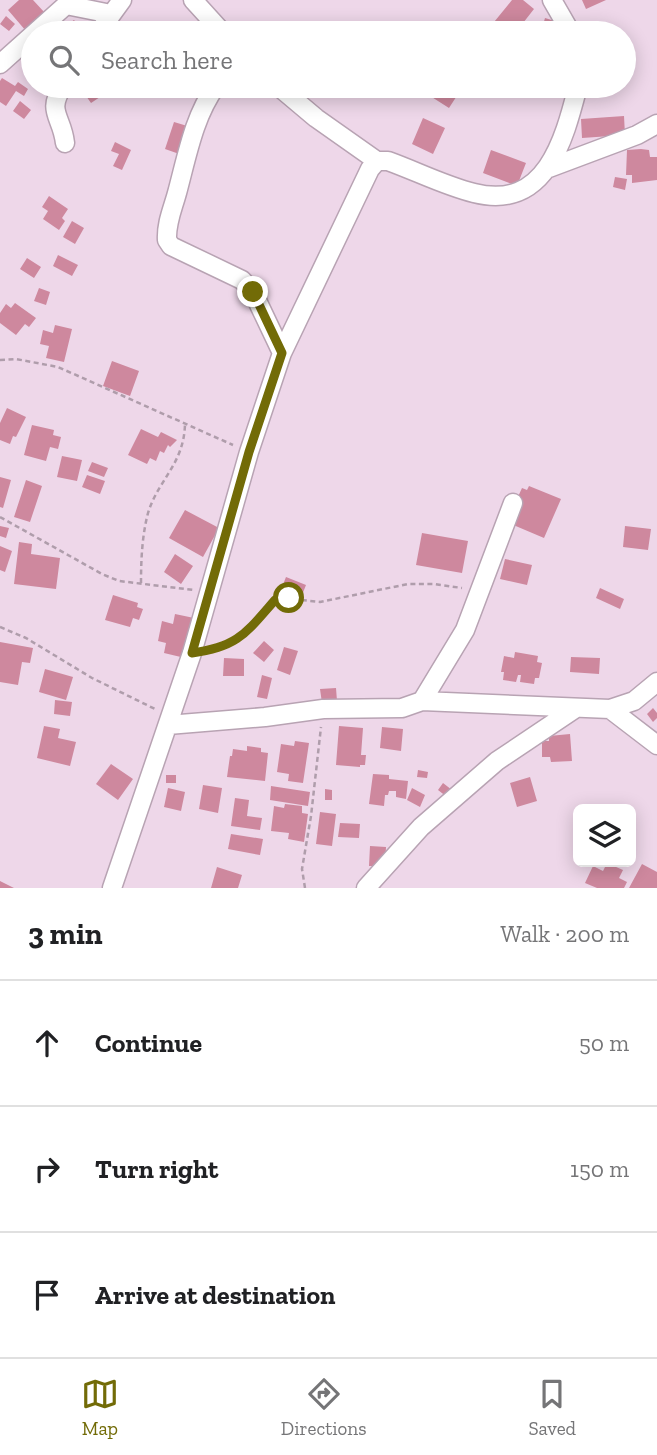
<!DOCTYPE html>
<meta charset="utf-8">
<style>
body{margin:0;font-family:"Zilla Slab",serif;background:#f6f6f6;color:#202124}
.controls{position:absolute;right:21px;bottom:21px;display:grid;overflow:hidden;border-radius:10px;box-shadow:0 4px 18px #0003}
.controls button{width:63px;height:63px;display:grid;place-items:center;padding:0;border:0;border-bottom:2px solid #e0e0e0;background:#fff;color:#202124;font:35px sans-serif}
.stop{position:absolute;width:21px;height:21px;margin:-16px;border:5px solid #726b07;border-radius:50%;background:#fff}
.stop.end{background:#726b07;border-color:#fff;box-shadow:0 2px 7px #0008}
.list{margin:0;padding:0;list-style:none}
h2{display:flex;justify-content:space-between;align-items:center;height:91px;margin:0;padding:0 28px;font-size:30px}
h2 small{font-size:23px;font-weight:400;color:#757577}
.list li{display:grid;grid-template-columns:46px 1fr auto;gap:21px;align-items:center;box-sizing:border-box;height:126px;padding:0 28px;border-top:2px solid #e0e0e0}
.list b{display:block;font-size:26px;white-space:nowrap}
.list em{font-size:23px;font-style:normal;color:#757577}
.icon{flex:none;width:38px;height:38px;fill:none;stroke:currentColor;stroke-width:2;stroke-linecap:round;stroke-linejoin:round}
.map{position:relative;flex:none;width:657px;height:888px;overflow:hidden}
.search{position:absolute;background:#fff;box-shadow:0 4px 18px #0003;left:21px;right:21px;top:21px;height:77px;display:flex;align-items:center;gap:18px;box-sizing:border-box;padding:0 24px;border-radius:38px;color:#757577;font-size:26px}
.sheet{height:469px;background:#fff}
nav{display:flex;justify-content:space-around;align-items:center;box-sizing:border-box;height:98px;border-top:2px solid #e0e0e0;background:#fff;font-size:19px;color:#757577}
nav a{display:grid;justify-items:center;gap:4px}
nav .on{color:#726b07}
.map>svg:first-child{display:block}
</style>
<div class="map">
<svg width="657" height="888" viewBox="0 0 657 888">
<rect width="100%" height="100%" fill="#eed7e9"/>
<path fill="#ce889e" d="M19,0H33L45,13L26,31L8,10Z
M512,0H523L534,9L516,32L518,33H498L490,27Z
M582,0H606L586,9Z
M6,16L15,24L9,31L0,24Z
M545,18L565,24L562,33L541,32Z
M74,20L84,33H55L52,29L61,23L64,27Z
M2,78L15,86L18,82L28,89L24,96L16,91L6,106L0,102V81Z
M79,86H92L100,97L91,103Z
M432,86H452L460,91L449,108L427,94Z
M20,101L31,110L24,119L13,111Z
M624,116L625,135L582,138L581,119Z
M423,118L445,128L433,154L412,144Z
M174,122L194,128L185,156L165,149Z
M115,142L131,150L122,170L113,166L119,154L111,151Z
M641,149L649,150L650,157H657V180L632,183V175H626L627,150Z
M491,150L526,163L517,186L483,173Z
M615,177L627,179L625,190L613,187Z
M49,196L68,209L62,218L65,221L59,230L43,219L48,211L42,207Z
M72,221L84,228L75,244L63,237Z
M58,255L78,265L72,276L53,266Z
M27,258L41,267L34,278L20,269Z
M39,288L50,292L46,305L34,301Z
M15,303L36,318L29,327L25,324L16,335L0,323V313L6,304L11,308Z
M55,325L72,329L64,362L46,358L49,346L40,344L43,330L53,333Z
M112,361L139,371L130,396L103,386Z
M7,408L26,417L16,437L13,436L10,444L0,440V423Z
M32,425L54,430L53,435L61,437L58,449L50,447L46,461L24,455Z
M141,429L158,437L161,432L177,440L170,447L168,445L164,453L160,451L156,461L150,458L147,464L128,455Z
M62,456L82,460L77,481L57,477Z
M92,462L108,468L104,477L88,471Z
M87,475L105,481L100,494L82,487Z
M0,477L11,480L3,508L0,507Z
M26,480L42,486L30,522L14,517Z
M529,486L561,499L544,538L511,524L512,510L522,488L527,490Z
M185,510L219,528L203,557L169,538Z
M0,526L9,528L6,538L0,536Z
M625,526L651,529L648,550L623,547Z
M422,533L468,541L462,573L416,565Z
M19,542L32,544L31,554L60,558L56,589L14,584Z
M0,546L12,551L5,572L0,570Z
M175,554L193,566L181,584L164,572Z
M505,559L532,565L527,585L500,579Z
M286,577L306,585L302,595L282,587Z
M600,588L624,599L620,609L596,598Z
M113,595L138,603L137,607L143,609L139,620L133,618L130,627L105,620Z
M175,614L194,618L185,658L164,653L166,643L158,641L162,621L173,624Z
M264,641L274,650L264,662L253,653Z
M0,642L33,648L30,663L22,662L18,685L0,682Z
M284,647L298,651L290,675L277,670Z
M515,652L538,656L537,662L542,663L539,678H535L534,684L520,682L521,675H518L516,682L503,680L504,672H501L504,656L514,658Z
M571,657L600,658L599,674L570,672Z
M224,658L244,659V676H223Z
M45,669L73,677L66,700L39,692Z
M262,675L272,678L267,699L257,697Z
M336,688L337,701L322,703L320,689Z
M55,700L72,702L70,716L54,714Z
M653,708L657,713V718L653,722L647,714Z
M44,726L60,729L58,738L76,742L70,766L37,758Z
M339,726L363,728L361,755H366L365,765H360V767L336,765Z
M382,727L403,729L401,751L380,748Z
M570,734L572,761L551,762L550,757H542V741H549V736Z
M295,741L309,743L303,783L288,781L289,774L277,772L281,744L294,746Z
M247,746L261,748V752L268,753L265,781L227,777L230,756H232L233,749L247,751Z
M111,764L133,779L118,800L96,784Z
M418,770L428,772L427,778L417,777Z
M373,774L389,775V779L408,781L406,799L396,797V791H389L388,795H385L384,806L369,804Z
M166,775H176V783H166Z
M530,777L537,801L517,807L510,783Z
M443,783L452,790L447,797L438,790Z
M203,785L222,788L218,813L199,809Z
M271,786L310,792L308,806L270,800Z
M168,788L185,792L181,811L164,807Z
M412,788L425,795L420,807L407,800Z
M325,789L332,790V800H325Z
M235,798L249,800L247,816L262,818L260,830L231,826Z
M285,804L302,806V813L308,814L304,842L288,839L289,833L271,831L274,806L284,808Z
M320,812L336,814L332,846L316,844Z
M340,823L360,824L359,838L338,837Z
M231,834L263,839L260,855L228,849Z
M370,846L386,847L385,866H369Z
M607,863L623,870L619,878L627,882L624,888H597L585,883L593,866L603,871Z
M642,864L657,872V888H629Z
M217,867L242,875L238,888H211Z
M0,881L14,888H0Z"/>
<g fill="none" stroke-linecap="round" stroke-linejoin="round">
<defs>
<path id="minor" d="M193,0L223,33
M552,0L571,33
M98,33L122,0
M0,64L66,5L111,14
M63,86C46,112 62,116 65,143
M216,86C194,116 187,156 177,193C173,208 166,223 167,240L171,246L242,280L253,292L282,353
M278,86L316,118L377,161
M549,168L637,135L657,124
M422,701L610,709L634,701L657,682
M610,709L657,745
M168,725L265,717L323,709L402,708L422,701L465,630L513,503
M112,888L192,653L249,452L282,353L370,169L377,161H388C416,171 445,186 474,193C546,211 564,140 578,86
M366,888L421,827L497,761L576,708"/>
</defs>
<use href="#minor" stroke="#b8a3b3" stroke-width="21"/>
<path stroke="#af9dab" stroke-width="2.5" stroke-dasharray="5 3.5" stroke-linecap="butt" d="M0,360L16,359L58,367L233,445
M0,517L102,574L119,581L194,590
M141,583C141,560 142,536 148,513C158,480 184,464 185,424
M0,627L26,638L92,678L155,709
M211,650L233,643L254,624L275,600L282,598L320,602L408,584H434L462,588
M305,888L302,869L311,816L321,727"/>
<use href="#minor" stroke="#fff" stroke-width="18"/>
</g>
<g fill="none" stroke-linecap="round" stroke-linejoin="round">
<path stroke="#726b07" stroke-width="9" d="M253,292L282,353L249,452L192,653C238,647 246,633 275,600L289,598"/>
</g>
</svg>
<div class="controls">
<button><svg class="icon" aria-label="layers" viewBox="0 0 24 24"><path d="M12 4l9 5-9 5-9-5zM3 14l9 5 9-5"/></svg></button>
</div>
<div class="stop" style="left:289px;top:598px"></div>
<div class="stop end" style="left:253px;top:292px"></div>
<div class="search"><svg class="icon" aria-label="search" viewBox="0 0 24 24"><circle cx="10" cy="10" r="6"/><path d="M15 15l6 6"/></svg>Search here</div>
</div>
<section class="sheet">
<h2>3 min<small>Walk · 200 m</small></h2>
<ul class="list">
<li><svg class="icon" aria-label="ahead" viewBox="0 0 24 24"><path d="M12 20V5M6 11l6-6 6 6"/></svg><div><b>Continue</b></div><em>50 m</em></li>
<li><svg class="icon" aria-label="right" viewBox="0 0 24 24"><path d="M7 20v-9h11M14 6l5 5-5 5"/></svg><div><b>Turn right</b></div><em>150 m</em></li>
<li><svg class="icon" aria-label="arrive" viewBox="0 0 24 24"><path d="M6 21V4h12l-3 4 3 4H6"/></svg><div><b>Arrive at destination</b></div></li>
</ul>
</section>
<nav>
<a class="on"><svg class="icon" aria-label="map" viewBox="0 0 24 24"><path d="M3 6l6-2 6 2 6-2v14l-6 2-6-2-6 2zM9 4v14M15 6v14"/></svg>Map</a>
<a><svg class="icon" aria-label="directions" viewBox="0 0 24 24"><path d="M12 3l9 9-9 9-9-9zM9 14v-3h6M13 9l2 2-2 2"/></svg>Directions</a>
<a><svg class="icon" aria-label="saved" viewBox="0 0 24 24"><path d="M7 4h10v16l-5-4-5 4z"/></svg>Saved</a>
</nav>
